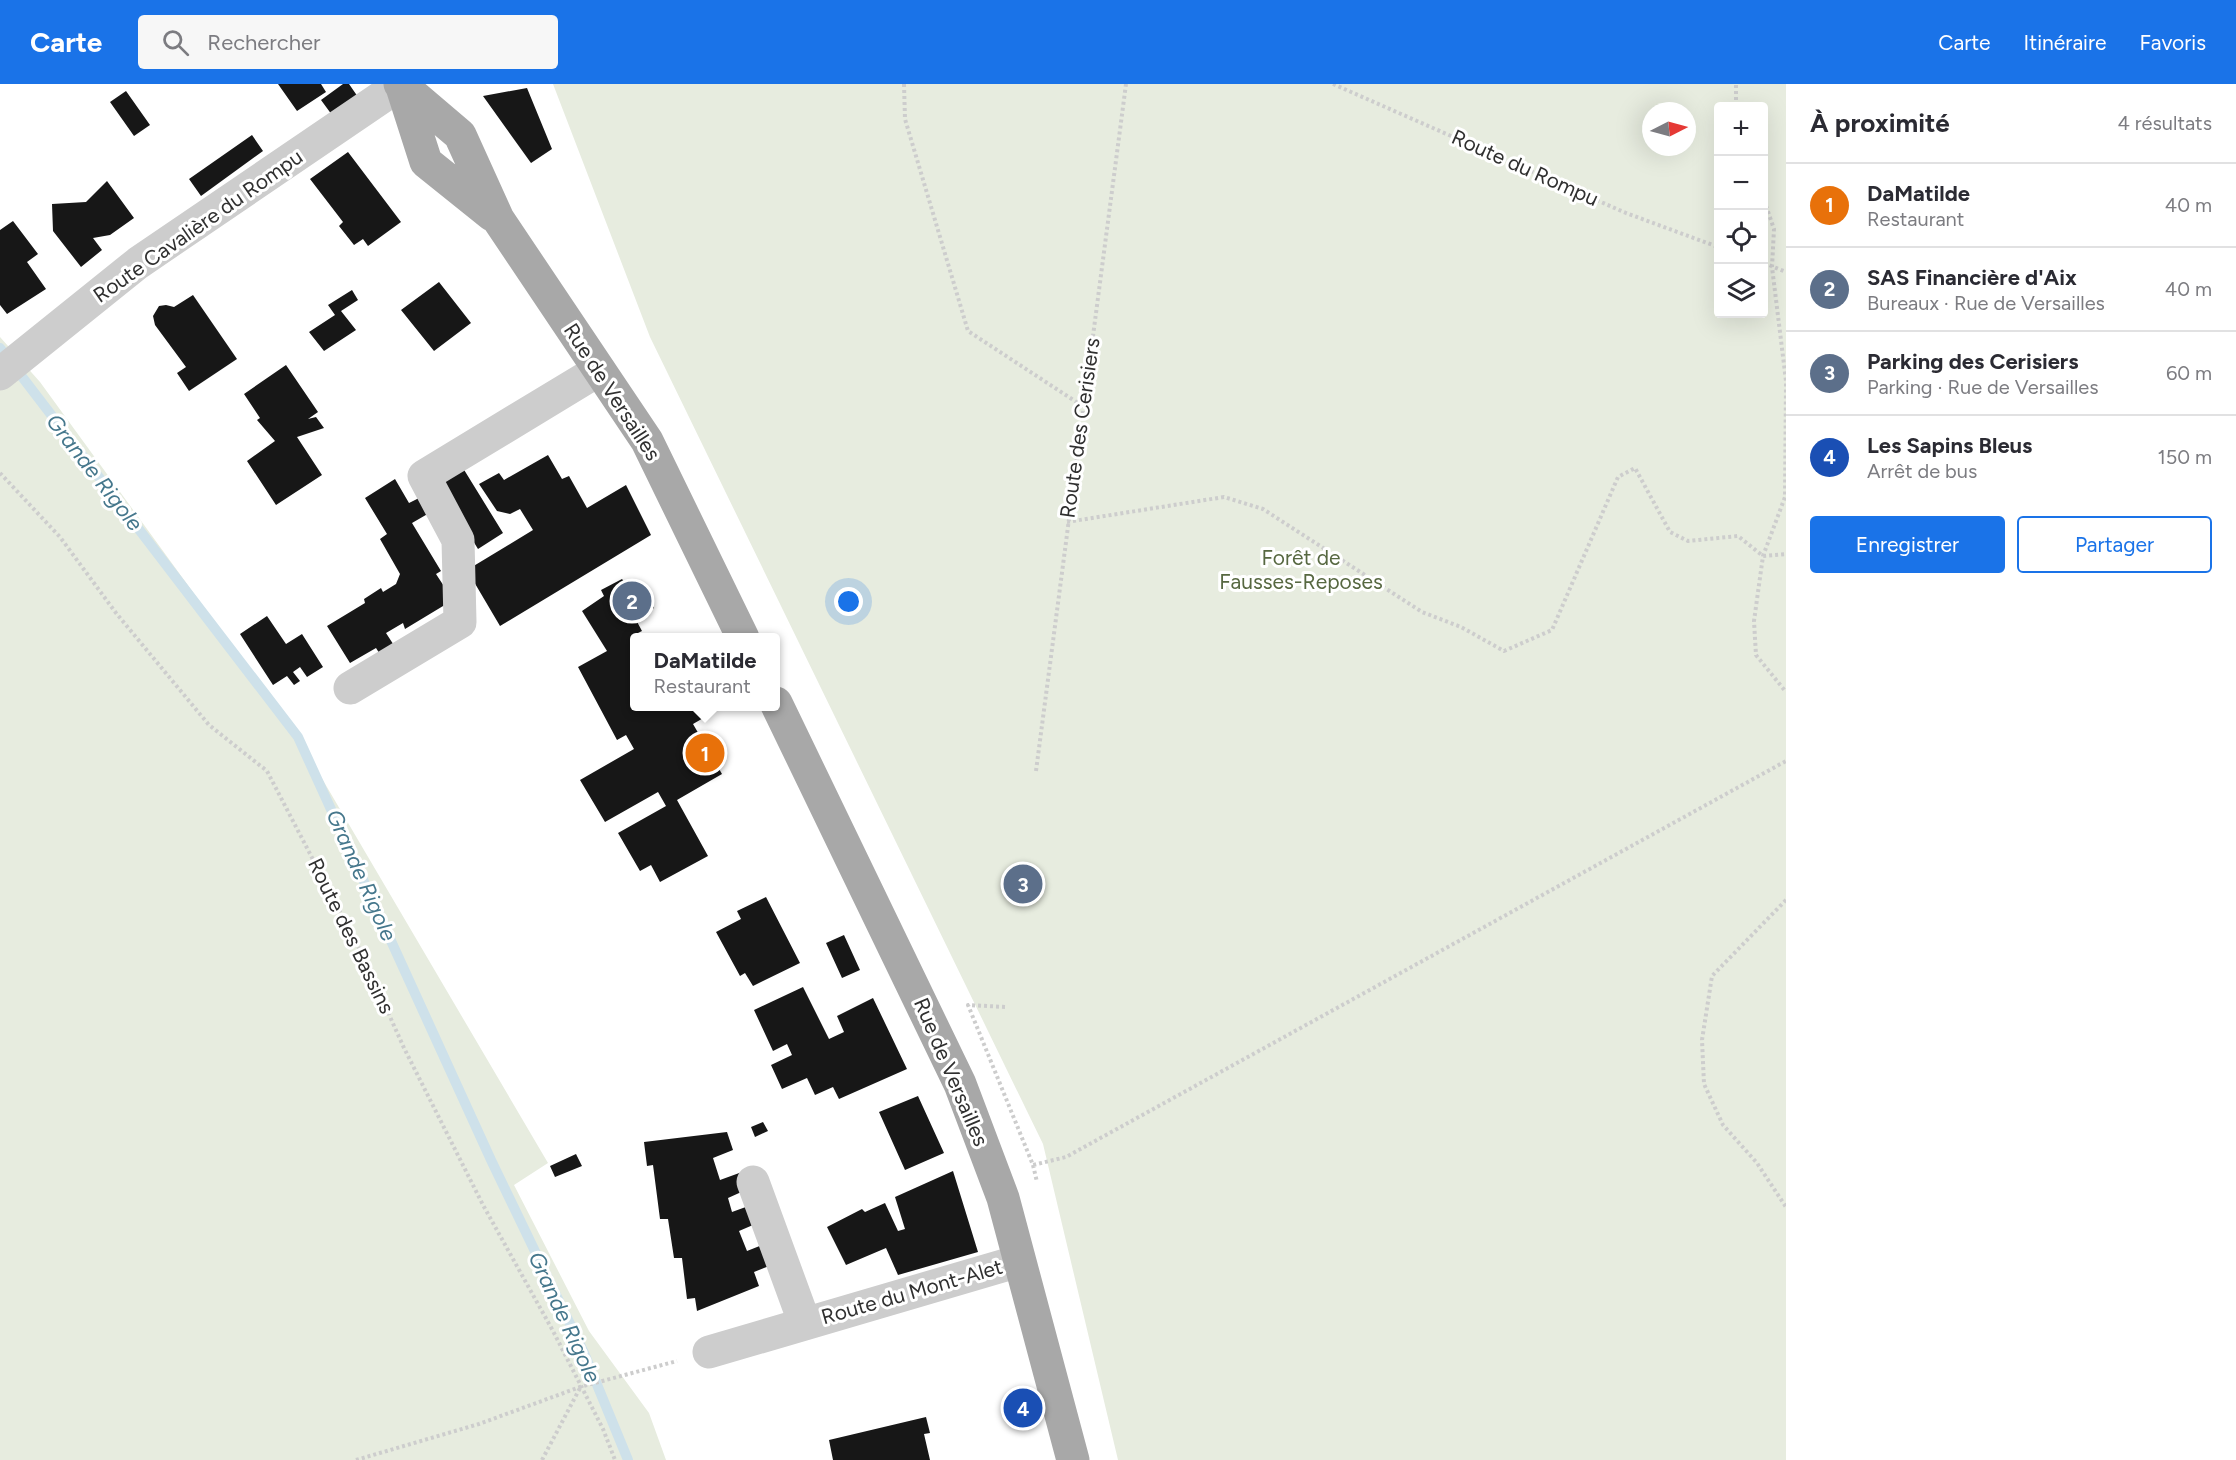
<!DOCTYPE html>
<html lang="fr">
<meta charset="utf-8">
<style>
body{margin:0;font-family:Figtree,sans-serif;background:#f7f7f7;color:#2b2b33}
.controls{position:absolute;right:18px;top:18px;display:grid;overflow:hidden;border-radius:6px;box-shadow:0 6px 24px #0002}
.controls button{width:54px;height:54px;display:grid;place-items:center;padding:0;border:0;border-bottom:2px solid #e1e1e2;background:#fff;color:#2b2b33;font:30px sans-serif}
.compass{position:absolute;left:1642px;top:18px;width:54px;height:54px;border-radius:50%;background:#fff;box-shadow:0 6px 24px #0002;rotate:84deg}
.you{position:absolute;left:849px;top:518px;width:21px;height:21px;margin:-15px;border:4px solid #fff;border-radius:50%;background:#1a73e8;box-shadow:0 0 0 9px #1a73e833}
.badge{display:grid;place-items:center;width:39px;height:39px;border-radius:50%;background:#1a73e8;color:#fff;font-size:20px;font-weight:700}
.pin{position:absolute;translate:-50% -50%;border:3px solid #fff;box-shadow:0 2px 6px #0006}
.popup{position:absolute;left:630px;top:549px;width:150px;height:78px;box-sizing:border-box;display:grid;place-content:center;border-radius:6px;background:#fff;filter:drop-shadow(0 2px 4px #0005);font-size:20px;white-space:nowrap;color:#7c7c81}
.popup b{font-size:22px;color:#2b2b33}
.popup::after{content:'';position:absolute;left:50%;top:100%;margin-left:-12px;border:12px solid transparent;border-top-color:#fff}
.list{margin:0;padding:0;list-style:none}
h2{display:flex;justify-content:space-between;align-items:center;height:78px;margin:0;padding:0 24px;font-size:26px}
h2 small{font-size:20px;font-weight:400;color:#7c7c81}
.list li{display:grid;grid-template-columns:39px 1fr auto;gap:18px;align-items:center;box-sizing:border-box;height:84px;padding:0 24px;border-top:2px solid #e1e1e2}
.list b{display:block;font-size:22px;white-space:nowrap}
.list p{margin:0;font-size:20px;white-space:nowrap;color:#7c7c81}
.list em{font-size:20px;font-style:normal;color:#7c7c81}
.actions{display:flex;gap:12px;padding:18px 24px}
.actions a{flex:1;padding:14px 0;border:2px solid #1a73e8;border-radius:6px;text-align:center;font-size:21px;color:#1a73e8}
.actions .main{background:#1a73e8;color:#fff}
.icon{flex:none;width:33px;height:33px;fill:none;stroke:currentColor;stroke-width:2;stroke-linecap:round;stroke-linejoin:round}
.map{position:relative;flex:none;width:1786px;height:1376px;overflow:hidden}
header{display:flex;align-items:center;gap:36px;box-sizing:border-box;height:84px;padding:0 30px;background:#1a73e8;color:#fff}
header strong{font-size:28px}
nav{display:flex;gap:33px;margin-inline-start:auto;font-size:21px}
.search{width:420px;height:54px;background:#f7f7f7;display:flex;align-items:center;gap:15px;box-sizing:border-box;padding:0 21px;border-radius:6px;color:#7c7c81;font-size:22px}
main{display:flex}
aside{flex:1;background:#fff}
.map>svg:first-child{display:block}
</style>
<header>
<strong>Carte</strong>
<div class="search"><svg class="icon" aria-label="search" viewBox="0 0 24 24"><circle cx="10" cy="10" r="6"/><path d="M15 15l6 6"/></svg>Rechercher</div>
<nav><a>Carte</a><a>Itinéraire</a><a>Favoris</a></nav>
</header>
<main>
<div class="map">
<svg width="1786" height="1376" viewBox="0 0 1786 1376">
<rect width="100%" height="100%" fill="#fff"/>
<path fill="#e7ecdf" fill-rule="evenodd" d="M553,0H1786V1376H1118L1043,1060L650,253ZM1718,22H1764V230H1718ZM1651,27H1687V63H1651Z
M0,253L40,298L294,647L548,1079L514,1101L589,1247L649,1329L666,1376H0Z"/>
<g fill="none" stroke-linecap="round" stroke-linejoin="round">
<path stroke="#cee1ea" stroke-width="10" d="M0,264L298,653L491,1076L584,1269L628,1376"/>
</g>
<path fill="#171717" d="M278,0H321L326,8L297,27Z
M343,0H349L358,13L332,31L321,16Z
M527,4L552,65L531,79L483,12Z
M126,7L150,41L134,52L110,18Z
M252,51L263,67L201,112L189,95Z
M348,68L401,138L368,162L363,155L354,161L339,142L343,138L310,95Z
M107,97L134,134L110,151L93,154L102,166L81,183L53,147L52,120L86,118Z
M13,137L38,170L27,178L46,205L7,230L0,221V146Z
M439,198L471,239L434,267L401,226Z
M352,206L358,216L341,227L356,246L324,267L309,248L335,231L328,221Z
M193,211L237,275L189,307L177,289L186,283L155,241L153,232L159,222L166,221L174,223Z
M286,281L318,328L308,335L316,333L324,344L297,353L322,391L276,421L247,377L275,357L257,336L260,334L244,310Z
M548,371L562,395L569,392L587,424L626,401L651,451L500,542L467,486L533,446L520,425L510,430L497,427L479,400L499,389L504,396Z
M458,376L503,449L478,465L433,391Z
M395,395L409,419L421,413L431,428L412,439L441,487L436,490L453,516L405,545L403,539L386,549L397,566L383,575L376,564L350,579L327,542L365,519L364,515L381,504L383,508L396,500L400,490L380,455L387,450L365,414Z
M622,495L626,500L631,498L635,506L642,503L654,524L635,534L642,547L638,549L641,554H634V622H724L693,640L722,690L677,716L708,772L660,798L651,781L640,787L618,749L666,722L658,708L605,738L580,696L634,665L626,651L617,656L578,583L607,567L582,527L604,512L601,506Z
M267,532L286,560L302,550L323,583L307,593L300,583L293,588L300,597L294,601L287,592L273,601L240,550Z
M766,813L800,879L753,902L745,889L740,892L716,848L741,835L737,827Z
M844,851L860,886L842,894L826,859Z
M803,903L829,955L844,948L837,932L873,914L907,985L839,1015L833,1003L815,1011L807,994L782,1005L771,981L792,971L787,960L773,967L754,926Z
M918,1012L944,1069L905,1086L879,1028Z
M763,1038L768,1047L755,1053L751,1043Z
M727,1048L733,1066L713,1074L720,1096L742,1088L748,1105L728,1114L732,1128L754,1120L760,1138L739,1147L747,1167L770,1158L777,1179L754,1188L759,1202L697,1227L695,1214L687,1215L682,1174H674L668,1135H660L653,1081L647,1082L644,1058Z
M576,1070L582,1082L555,1093L550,1082Z
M953,1087L978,1168L898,1191L886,1164L846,1181L827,1143L862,1125L865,1128L885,1119L898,1147L905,1145L895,1113Z
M926,1333L930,1349L924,1350L930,1376H833L829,1356Z"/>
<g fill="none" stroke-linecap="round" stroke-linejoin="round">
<path stroke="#cdcdcd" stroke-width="4" stroke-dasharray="3 3" stroke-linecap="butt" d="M904,0L905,35L968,247L1084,323
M1333,0L1626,129L1718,163
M1736,22V0
M1764,116L1774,145L1772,183L1786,297L1785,413L1763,472L1754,537L1756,571L1786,608
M1764,179L1786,188
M0,389L60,453L116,529L209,641L267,687L361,868L404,964L483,1121L553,1247L603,1345L615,1376
M1067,438L1224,413L1263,425L1422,528L1461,543L1504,567L1552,546L1618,393L1635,384L1670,448L1688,457L1738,452L1763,472L1786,470
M1036,687L1126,0
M1786,816L1712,892L1702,956L1704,1000L1723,1041L1757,1079L1786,1123
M1005,923L968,921L1033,1081L1066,1073L1786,677
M1033,1081L1037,1098
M356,1376L479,1340L580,1303L677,1277
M542,1376L580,1304"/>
<path stroke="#cdcdcd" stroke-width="33" d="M0,290L138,179L401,0
M350,604L460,538L458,456L424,392L599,286
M753,1098L805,1240
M709,1268L1019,1177"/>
<path stroke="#a8a8a8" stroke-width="33" d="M400,0L460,51L498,135L647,357L743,554
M401,0L426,78L492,131
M776,619L960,1000L1003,1114L1073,1376"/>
</g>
<g text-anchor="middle" stroke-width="6" stroke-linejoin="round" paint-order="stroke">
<g font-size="21" fill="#303030" stroke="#fff">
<text transform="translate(1525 84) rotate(24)" y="7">Route du Rompu</text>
<text transform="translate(198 142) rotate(-35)" y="7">Route Cavalière du Rompu</text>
<text transform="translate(612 308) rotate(57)" y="7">Rue de Versailles</text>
<text transform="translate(1080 344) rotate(-82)" y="7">Route des Cerisiers</text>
<text transform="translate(351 852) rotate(64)" y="7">Route des Bassins</text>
<text transform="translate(951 988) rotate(67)" y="7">Rue de Versailles</text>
<text transform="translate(912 1208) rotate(-16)" y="7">Route du Mont-Alet</text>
</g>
<g font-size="21" fill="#576841" stroke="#fff">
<text x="1301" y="481">Forêt de<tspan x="1301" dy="24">Fausses-Reposes</tspan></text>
</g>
<g font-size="22" font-style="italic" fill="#45778c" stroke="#fff">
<text transform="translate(95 388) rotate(52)" y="8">Grande Rigole</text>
<text transform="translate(362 791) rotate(66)" y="8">Grande Rigole</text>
<text transform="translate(565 1233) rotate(65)" y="8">Grande Rigole</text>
</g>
</g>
</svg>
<div class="controls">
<button>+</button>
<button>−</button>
<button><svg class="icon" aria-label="locate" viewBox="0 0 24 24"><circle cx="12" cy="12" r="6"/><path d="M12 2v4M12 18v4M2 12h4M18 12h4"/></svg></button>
<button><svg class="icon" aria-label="layers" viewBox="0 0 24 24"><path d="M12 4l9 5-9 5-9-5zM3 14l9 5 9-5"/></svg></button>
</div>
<svg class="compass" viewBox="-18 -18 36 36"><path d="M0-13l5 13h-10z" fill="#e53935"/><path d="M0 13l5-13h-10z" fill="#7c7c81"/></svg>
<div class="you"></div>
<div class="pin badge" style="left:705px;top:669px;background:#e8710a">1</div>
<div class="popup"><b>DaMatilde</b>Restaurant</div>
<div class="pin badge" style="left:632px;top:517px;background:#5c6f8a">2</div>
<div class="pin badge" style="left:1023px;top:800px;background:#5c6f8a">3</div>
<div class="pin badge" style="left:1023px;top:1324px;background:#1a4fb4">4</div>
</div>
<aside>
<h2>À proximité<small>4 résultats</small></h2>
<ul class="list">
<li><span class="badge" style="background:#e8710a">1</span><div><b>DaMatilde</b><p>Restaurant</p></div><em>40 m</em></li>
<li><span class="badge" style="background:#5c6f8a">2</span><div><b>SAS Financière d'Aix</b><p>Bureaux · Rue de Versailles</p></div><em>40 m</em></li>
<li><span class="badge" style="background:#5c6f8a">3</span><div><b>Parking des Cerisiers</b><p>Parking · Rue de Versailles</p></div><em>60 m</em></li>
<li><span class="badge" style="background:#1a4fb4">4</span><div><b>Les Sapins Bleus</b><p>Arrêt de bus</p></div><em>150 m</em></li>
</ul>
<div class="actions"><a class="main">Enregistrer</a><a>Partager</a></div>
</aside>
</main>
